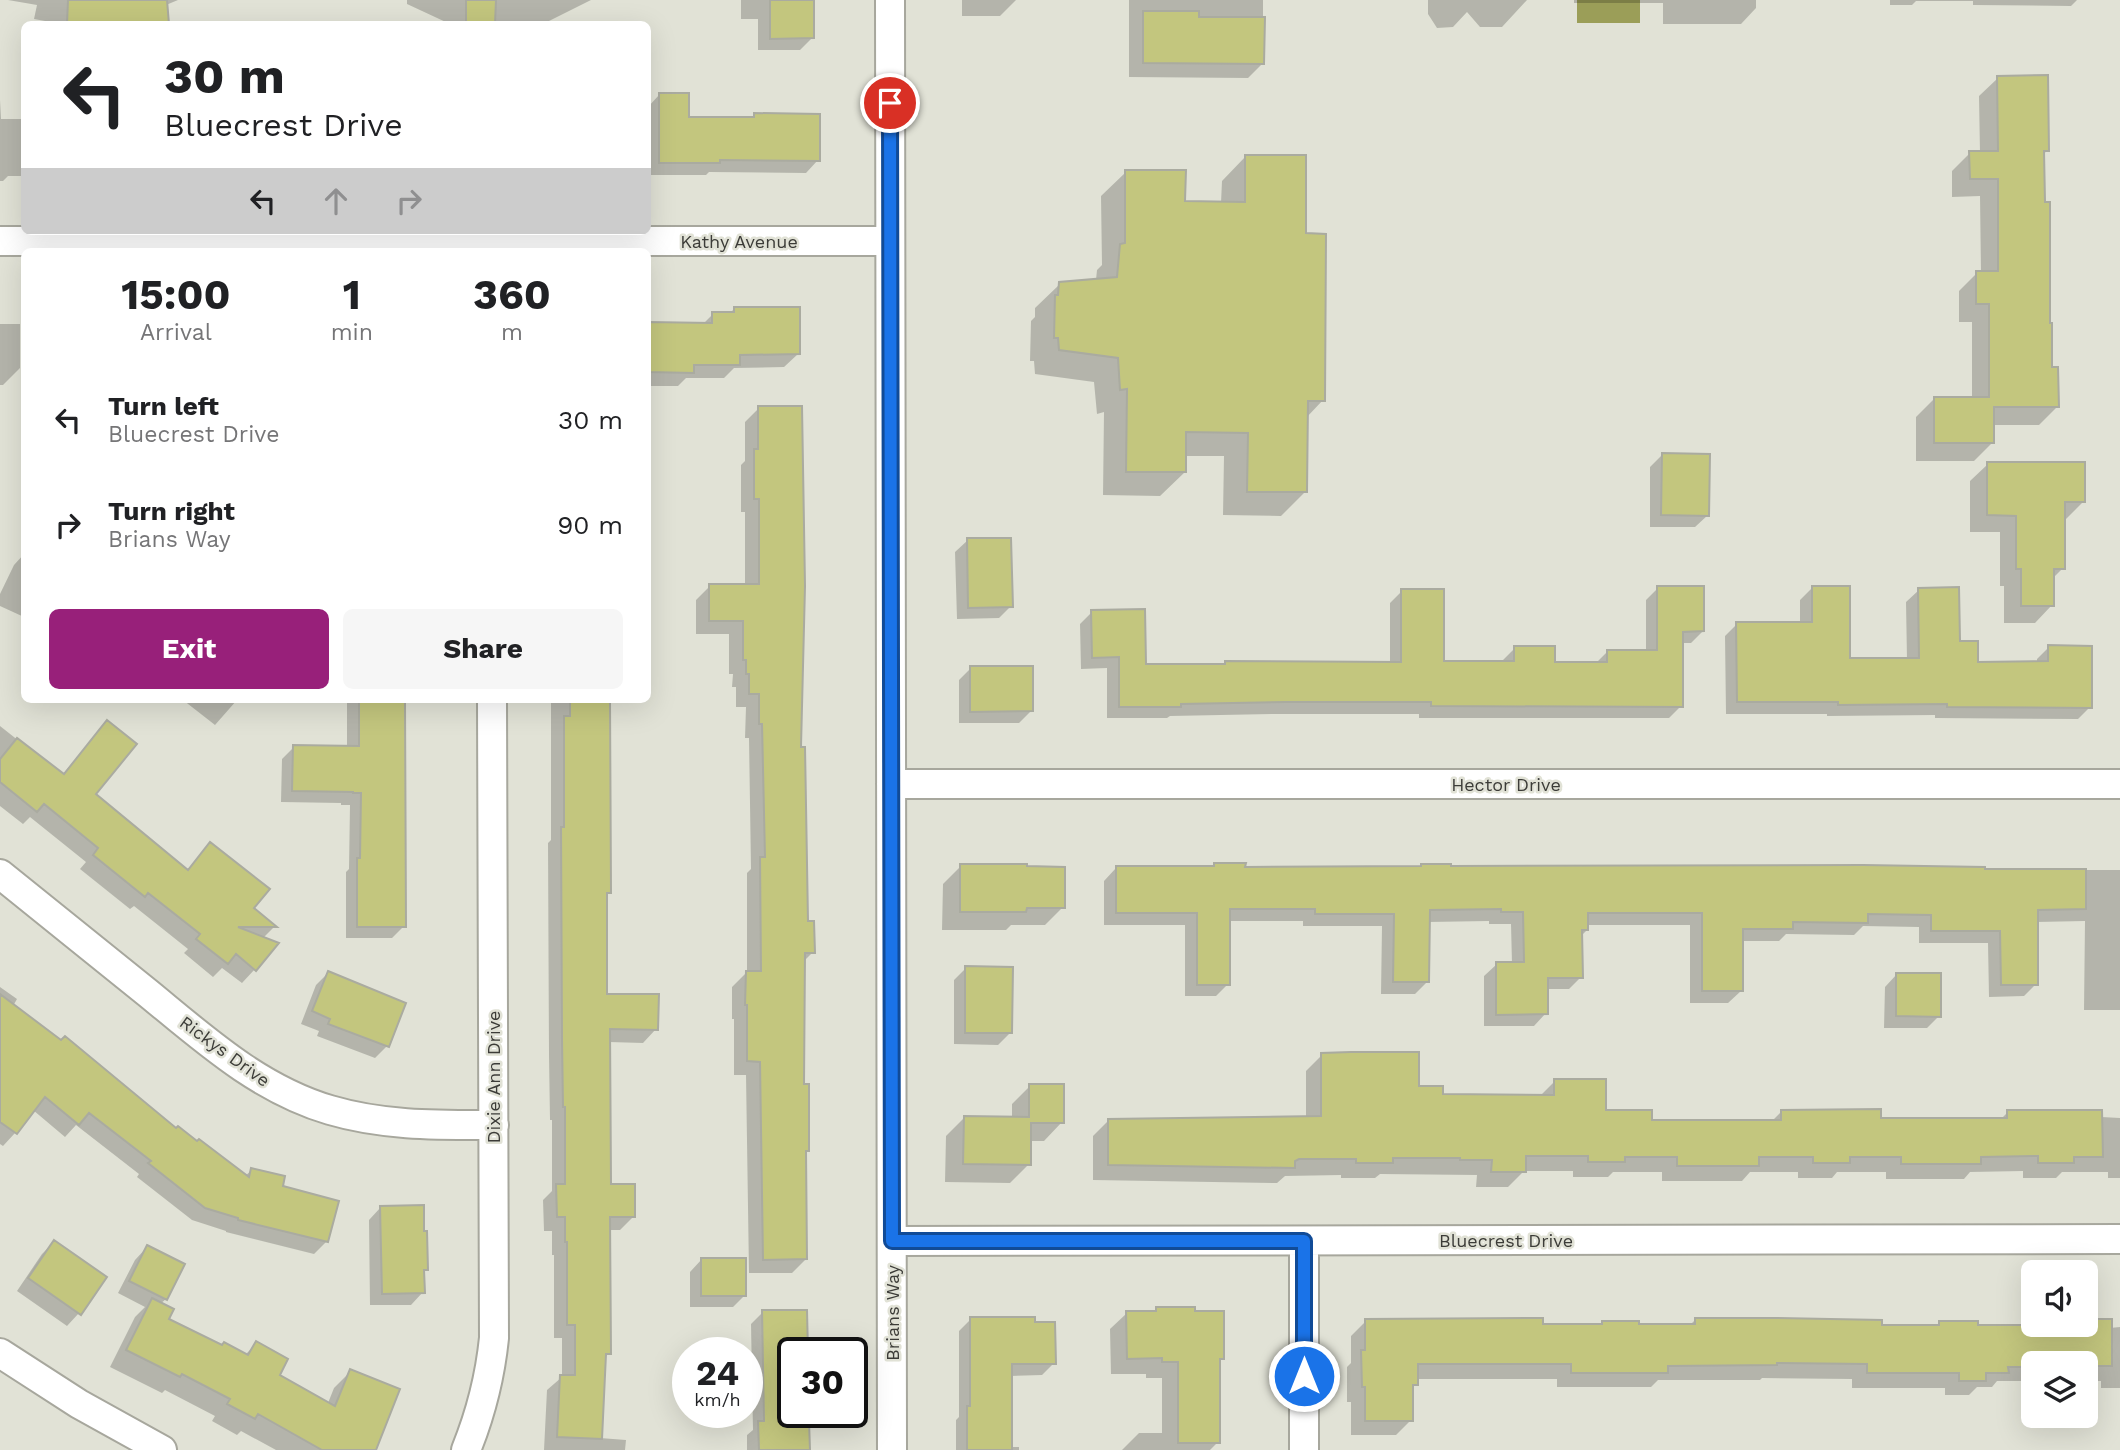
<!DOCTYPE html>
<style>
:root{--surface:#fff;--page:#f6f6f6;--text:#202124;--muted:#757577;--accent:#98207a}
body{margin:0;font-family:"Work Sans",sans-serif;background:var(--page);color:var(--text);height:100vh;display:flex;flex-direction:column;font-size:26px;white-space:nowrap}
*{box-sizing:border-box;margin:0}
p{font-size:23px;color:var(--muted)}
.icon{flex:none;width:38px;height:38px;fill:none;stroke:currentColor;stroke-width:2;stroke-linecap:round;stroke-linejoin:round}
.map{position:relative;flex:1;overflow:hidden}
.panel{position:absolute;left:21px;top:248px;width:630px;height:455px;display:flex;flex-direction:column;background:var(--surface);border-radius:10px;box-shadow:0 7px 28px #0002}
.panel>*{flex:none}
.banner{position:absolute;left:21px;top:21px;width:630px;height:214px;border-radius:10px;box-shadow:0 7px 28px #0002;background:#fff;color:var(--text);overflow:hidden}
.controls{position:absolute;left:2021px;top:1260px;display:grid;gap:14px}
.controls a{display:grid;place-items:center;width:77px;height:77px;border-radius:10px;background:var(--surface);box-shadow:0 7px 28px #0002;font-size:35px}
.speed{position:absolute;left:672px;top:1337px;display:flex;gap:14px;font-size:35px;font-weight:700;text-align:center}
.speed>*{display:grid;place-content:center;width:91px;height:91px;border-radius:50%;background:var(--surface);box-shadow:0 7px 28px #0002;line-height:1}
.speed small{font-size:18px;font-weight:400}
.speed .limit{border:4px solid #111;border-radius:10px;background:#fff;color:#111}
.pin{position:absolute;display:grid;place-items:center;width:60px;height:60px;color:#fff;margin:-30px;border:4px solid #fff;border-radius:50%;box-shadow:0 2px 7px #0007}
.me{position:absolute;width:77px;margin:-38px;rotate:0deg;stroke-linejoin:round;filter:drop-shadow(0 0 5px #0008)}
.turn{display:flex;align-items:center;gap:24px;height:147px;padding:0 28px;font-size:32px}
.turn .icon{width:91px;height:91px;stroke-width:2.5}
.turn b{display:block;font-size:49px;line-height:60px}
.lanes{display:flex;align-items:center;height:66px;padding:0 28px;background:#0003;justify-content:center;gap:35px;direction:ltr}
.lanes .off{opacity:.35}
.eta{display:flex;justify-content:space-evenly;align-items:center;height:119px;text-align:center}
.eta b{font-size:42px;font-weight:700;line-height:49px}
.button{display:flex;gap:14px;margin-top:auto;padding:14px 28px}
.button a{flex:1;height:80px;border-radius:10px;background:var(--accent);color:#fff;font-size:28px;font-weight:700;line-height:80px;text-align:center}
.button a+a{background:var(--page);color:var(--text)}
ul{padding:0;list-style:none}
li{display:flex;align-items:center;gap:21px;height:105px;padding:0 28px}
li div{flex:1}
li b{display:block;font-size:26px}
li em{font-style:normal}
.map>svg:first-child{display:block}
.water{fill:#9b9e58}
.shadow{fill:#0003}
.building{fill:#c3c67e;stroke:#aaaba0;stroke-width:2}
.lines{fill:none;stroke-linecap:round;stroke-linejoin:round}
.street-casing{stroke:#a7a79d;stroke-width:32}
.street{stroke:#fff;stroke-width:28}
.route-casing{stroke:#114b97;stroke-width:18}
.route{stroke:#1a73e8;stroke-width:12}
.labels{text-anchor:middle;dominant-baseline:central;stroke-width:5;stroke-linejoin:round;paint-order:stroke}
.street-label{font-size:18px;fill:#3c3c38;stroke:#e1e2d6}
</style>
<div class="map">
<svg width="2120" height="1450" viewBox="0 0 2120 1450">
<rect width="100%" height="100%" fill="#e1e2d6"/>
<path class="water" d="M1577 0H1640V23H1577Z"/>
<path class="shadow" d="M8 0H178L166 5 167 24H56V23L34 19 37 5Z
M407 0H591L543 24H450L407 4Z
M741 0H815V6L812 10 813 37 800 50H758V19H741Z
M962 0H1016L1000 16H962Z
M1129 0H1263V63L1248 78 1129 77Z
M1428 0H1527L1502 27H1480L1467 12 1453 27 1437 28 1428 14Z
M1574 0H1756V8L1741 24H1663V3H1574Z
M1890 0H2077L2071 6 1973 5V1H1916L1912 5H1890Z
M1998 78 2047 151 2042 155 2051 369 2057 407 2039 425H1992V443L1974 461H1916V417L1935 398H1972V322H1959V291L1977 273H1981L1980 196 1952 197V171L1970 153H1980L1979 96Z
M659 95 687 119H750L755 115 818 160 806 173 709 172 706 175H648V107Z
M0 100 1 119H24V176H8L3 181H0Z
M1246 156 1304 235 1323 400 1306 418 1305 492 1281 516 1223 515 1224 456H1185V472L1160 496 1103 495 1104 412 1097 414 1094 382 1035 374 1034 361H1030L1031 321 1035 317V308L1060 284 1096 280 1097 270 1102 265 1101 196 1126 172 1184 203H1221L1222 181Z
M735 308 798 354 784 367 734 368 724 378H686L678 386H648V324H703L713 314H729Z
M0 324H20V368L3 385H0Z
M759 408 799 749 806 922 813 952 803 962 802 1086 808 1150 804 1154 806 1259 792 1273H749L746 1075H734V1019H732V987L747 972V873L751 869 749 738H745L746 707H736V687H732L733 674H729V634H696V600L710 586H745V512H741V465L745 461V422Z
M1662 455 1708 515 1695 527H1650V467Z
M1988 464 2083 502 2066 519H2063V568L2052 579V605L2035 623H2004V586H2000V532H1970V481Z
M968 540 1011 606 999 618 957 619 955 552Z
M24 554V617L0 606V594L14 565Z
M1658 588 1703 631 1691 643H1681V706L1669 718H1419V714H1272L1170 716 1167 718H1107V668L1081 669 1080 624 1092 612 1144 666H1222L1225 663H1390V603L1402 591 1443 663H1503V660L1515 648 1554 664H1595L1608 651H1646V600Z
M1812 588 1849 660H1907L1906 602 1919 590 1976 664 2037 663V659L2049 647 2090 707 2078 719 1935 718V715L1827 716V714H1726L1725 636 1737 624H1800V600Z
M971 668 1031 711 1019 723H959V680Z
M183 700H237L215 725Z
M347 700H403L404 926 392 938H346V872L349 869 350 805H341V803L281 802 282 759 294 747 347 748Z
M551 700H609V892L605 896V996L656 1029 643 1043 609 1042V1185L634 1216 620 1230H609V1353L604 1358 600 1438 626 1440 625 1450H544L547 1390 562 1377V1338H554V1255H552V1231H544L543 1200 552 1191V1120H550L549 1055 548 843 551 840Z
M107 723 94 795 187 871 211 844 252 909 274 927 263 938 255 969 242 983 222 968 213 977 184 953 188 949 134 906 130 909 80 869 86 862 30 817 23 824 0 806V726L62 775Z
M1214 865 1243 869 2120 870V1010H2084L2085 921 2036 922V984L2024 996 1989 997 1988 943H1919V927L1863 926 1854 935 1786 934 1779 941H1741V991L1728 1003H1690V925H1587V930L1581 936V977L1569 989H1546V1013L1534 1026H1484V976L1497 964H1512L1511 924H1489V921L1428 922 1427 982 1415 994H1381L1382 926H1303V921H1228V984L1216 996H1185V925H1104V881L1116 868H1212Z
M961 866 1063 907 1045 925H1011L1006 930H942L943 884Z
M966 968 1010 1033 998 1045 954 1044V980Z
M328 973 387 1046 375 1058 317 1036 319 1031 301 1024 316 985Z
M1897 974 1939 1016 1927 1028H1884L1885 987Z
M0 987 17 999 13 1006 176 1130 245 1176 252 1170 281 1188 327 1241 314 1254 226 1232V1231L192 1220 137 1177 139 1174 76 1125 65 1137 33 1110 15 1133 3 1146 0 1144Z
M1322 1055 1441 1096H1540L1555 1081 1604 1111 1650 1122H1771L1782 1111 1879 1120H2000L2008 1112 2120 1118V1178H2108V1172H2062L2056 1178H2023V1171L1970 1172 1964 1179H1886V1172H1837L1832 1178H1798V1172H1750L1742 1181H1662V1172H1613L1608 1177H1573V1171H1524L1508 1187H1476L1477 1175 1380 1174 1375 1178H1341V1175L1285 1176 1277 1183 1093 1180V1136L1109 1120 1306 1118V1071Z
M1030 1086 1062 1122 1044 1141H1029V1164L1010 1183 945 1182 946 1136 964 1118H1012V1104Z
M381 1207 426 1269 423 1272V1292L411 1305H370L369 1220Z
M54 1242 79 1313 67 1326 17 1291 42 1254Z
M147 1247 166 1299 160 1304 167 1320 221 1347 245 1355 256 1344 277 1376 328 1403 334 1388 351 1371 373 1450H276L241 1431 237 1435 212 1421 215 1416 165 1390 162 1393 110 1367 135 1317 145 1307 118 1293 135 1260Z
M702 1259 745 1295 733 1307H690V1272Z
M1157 1309 1223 1358 1218 1362V1442L1210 1450H1122L1139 1433H1162V1378H1146V1374H1111L1110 1329 1127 1313H1153Z
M763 1312 793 1353V1412H806L807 1450H747V1435L753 1430 751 1324Z
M971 1319 1034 1324 1054 1363 1042 1375 1010 1376V1447H1019V1450H956V1420L959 1417V1331Z
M1695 1320 1880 1327H1936L1940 1323 1977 1327H2024L2030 1321H2034V1325H2086V1321L2110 1328 2120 1327V1388H2101V1381H2086V1363H2034V1381H1997L1992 1387H1977L1969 1395H1945V1388H1852V1379L1762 1378 1760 1380H1658L1651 1387H1557V1379H1416V1384L1411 1389V1420L1396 1435H1351V1402H1347V1367L1351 1363V1336L1366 1321 1541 1325H1599L1603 1322 1637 1325H1690Z"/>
<path class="building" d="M68 0H167L169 24H67Z
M466 0H496L495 24H466Z
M770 0H814V38L770 39Z
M1143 11H1199V17H1265L1264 64 1143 63Z
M2048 75 2049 151H2044L2045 202H2050V323H2052V367H2058L2059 407H1994V443H1934V397H1989V304H1976V271H1998V179H1970L1969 151H1998L1997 76Z
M659 93H689V117H754V113L820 114V161L720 160V163H659Z
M1245 155H1306V233L1326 234 1325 401H1308L1307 492H1247L1248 433 1186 432V472H1126L1127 389 1120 390 1118 358 1059 350 1058 338H1054L1055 295H1058L1059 282 1117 277 1120 244 1125 243V170H1186L1185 201 1245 202Z
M734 307H800V354L740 355V365H694V373L648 372V322L712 323V312H734Z
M758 406H802L805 586 801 747H805L808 921H814L815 953H805L804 1084H809V1151H806L807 1259 763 1260 760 1062 747 1061V1005H745L746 971H761L760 857H765L762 724H759V694H749V674H746V660H743V621H709V584H759V499H754V449H758Z
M1662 453 1710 454 1709 516 1661 515Z
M1987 462H2085V502H2065V569H2054V606H2021V569H2016V516L1987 515Z
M967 538H1011L1013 607 968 608Z
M1657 586H1704V631L1683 632V707L1431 706V702H1286L1181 704V707H1119V657L1092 658 1091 610 1145 609 1146 664H1225V661L1401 662V589H1444V661H1514V646H1555V662H1607V650H1657Z
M1812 586H1850V658H1919L1918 588 1959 587 1960 641H1978V662L2048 661V645L2092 646V708L1947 707V704L1838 705V702H1737L1736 622H1812Z
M970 666H1033V711L970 712Z
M359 700H405L406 927H357V858H360L361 793H353V792L292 791 293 745 359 746Z
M570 700H610L611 893H607V994H659L658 1030 610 1029 611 1184H635V1217H610L611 1354H606L602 1439 557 1437 560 1375H575V1325H567V1242H565V1217H557L556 1184H565V1107H563L562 1040 561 827H564V716H570Z
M107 720 137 744 96 794 188 870 210 842 270 889 254 908 277 927H238L279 943 256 971 236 954 228 964 196 939 200 934 148 893 145 897 93 855 98 848 44 804 37 812 0 782V759L17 738 64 774Z
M1214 863H1246L1245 867 1421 866V864H1451V866L1863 865 1985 867V869H2086V909L2038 910V985H2001L2000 931H1931V915L1868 914V923L1793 922V929H1743V991H1702V913H1588V930H1582L1583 978H1548V1014L1496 1015V962H1524L1523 912H1501V909L1430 910 1429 982H1393L1394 914H1315V909H1230V985H1197V913H1116V866H1214Z
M960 864H1027V866L1065 867V908H1027L1026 912H960Z
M965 966 1013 967 1012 1033H965Z
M328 971 406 1003 389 1047 328 1024 330 1019 312 1011Z
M1896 973H1941V1017L1896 1016Z
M0 994 61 1040 65 1036 176 1128 178 1126 197 1141 199 1139 249 1177 251 1168 285 1176 283 1186 339 1201 328 1242 238 1220V1218L205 1208 148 1163 151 1161 89 1113 79 1125 45 1097 17 1134 0 1122Z
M1351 1052H1419V1086H1443V1094L1554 1095V1079H1606V1110H1652V1120H1781V1110L1881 1109V1118H2007V1110H2102L2103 1157H2074V1163H2038V1156L1981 1157V1164H1901V1157H1850V1163H1813V1157H1759V1166H1677V1157H1625V1162H1588V1156H1526V1172H1491L1492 1160H1460V1158H1393V1163H1356V1159H1299L1295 1161V1168L1108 1165V1119L1321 1116V1053Z
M1029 1084H1064V1123H1031V1165L963 1164 964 1116 1029 1117Z
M424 1205V1231H427L428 1270H424L425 1293 382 1294 380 1206Z
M54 1240 107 1277 81 1315 28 1278Z
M147 1245 185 1264 167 1300 129 1281Z
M701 1258H746V1296H701Z
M152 1298 174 1309 169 1319 222 1345 224 1342 248 1355 256 1341 288 1359 280 1375 335 1406 350 1369 400 1389 376 1450H322L258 1414 255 1419 227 1404 230 1399 182 1374 180 1377 126 1350Z
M1156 1307H1195V1311H1224V1359H1220V1443H1178V1362H1162V1358L1127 1359 1126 1311H1156Z
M762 1310H807L808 1353H793V1421H809L810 1450H759L758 1421H764Z
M970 1317H1035V1322H1055L1056 1364H1012V1450H967V1406H970Z
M1543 1318V1324H1602V1321H1639V1324H1695V1318H1777L1882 1320V1325H1939V1321H1978V1325H2086V1319H2112V1366H2086V1363H2034V1367H2008L2009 1373H1986V1381H1959V1373H1867V1364L1777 1363V1365L1668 1366V1373H1571V1364H1418V1385H1413V1421H1365V1387H1362L1361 1350H1365V1319Z"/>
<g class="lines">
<g class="street-casing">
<path id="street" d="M890 0 892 1450
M0 241H890
M891 784H2120
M0 874C50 914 99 954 149 994 205 1040 259 1089 330 1110 384 1126 438 1125 494 1125
M892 1241 2120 1239
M1304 1241V1450
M0 1353 79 1404 162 1450
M466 1450C481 1413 490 1377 494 1338L492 700"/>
</g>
<use href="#street" class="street"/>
</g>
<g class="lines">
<g class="route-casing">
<path id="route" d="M890 103 892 1241H1304V1376"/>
</g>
<use href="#route" class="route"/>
</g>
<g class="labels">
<g class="street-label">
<text x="739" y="241">Kathy Avenue</text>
<text x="1506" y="784">Hector Drive</text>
<text transform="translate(225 1051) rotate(36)">Rickys Drive</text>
<text transform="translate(493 1077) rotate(-90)">Dixie Ann Drive</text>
<text x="1506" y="1240">Bluecrest Drive</text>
<text transform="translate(892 1313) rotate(-90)">Brians Way</text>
</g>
</g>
</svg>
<div class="controls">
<a><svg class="icon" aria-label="sound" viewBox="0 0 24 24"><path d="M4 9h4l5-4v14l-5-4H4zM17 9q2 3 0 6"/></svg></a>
<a><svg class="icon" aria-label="layers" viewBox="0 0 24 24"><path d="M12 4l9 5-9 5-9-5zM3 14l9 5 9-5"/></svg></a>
</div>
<div class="speed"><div>24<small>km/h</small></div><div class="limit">30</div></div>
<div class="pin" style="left:890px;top:103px;background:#d93025"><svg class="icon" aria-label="arrive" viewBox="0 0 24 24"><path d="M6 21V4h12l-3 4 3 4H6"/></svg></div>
<svg class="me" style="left:1304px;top:1376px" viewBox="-20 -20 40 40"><circle r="17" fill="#1a73e8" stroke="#fff" stroke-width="3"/><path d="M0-11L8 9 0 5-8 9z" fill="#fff"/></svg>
<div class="banner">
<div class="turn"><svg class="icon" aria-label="left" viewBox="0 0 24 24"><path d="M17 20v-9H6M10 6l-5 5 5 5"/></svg><div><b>30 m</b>Bluecrest Drive</div></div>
<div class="lanes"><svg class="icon" aria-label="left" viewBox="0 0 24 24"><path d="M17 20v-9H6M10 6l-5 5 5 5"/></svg><svg class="icon off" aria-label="ahead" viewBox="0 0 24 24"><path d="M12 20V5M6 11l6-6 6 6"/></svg><svg class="icon off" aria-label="right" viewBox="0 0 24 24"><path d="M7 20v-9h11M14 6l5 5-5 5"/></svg></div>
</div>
<section class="panel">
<div class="eta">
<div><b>15:00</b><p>Arrival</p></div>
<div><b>1</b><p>min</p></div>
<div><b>360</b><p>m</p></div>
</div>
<ul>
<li><svg class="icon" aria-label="left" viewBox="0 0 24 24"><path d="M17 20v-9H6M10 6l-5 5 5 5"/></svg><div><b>Turn left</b><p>Bluecrest Drive</p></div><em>30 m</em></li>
<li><svg class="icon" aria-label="right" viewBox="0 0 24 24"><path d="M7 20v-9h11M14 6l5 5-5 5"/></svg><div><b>Turn right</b><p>Brians Way</p></div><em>90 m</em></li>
</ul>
<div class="button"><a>Exit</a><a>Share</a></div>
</section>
</div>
